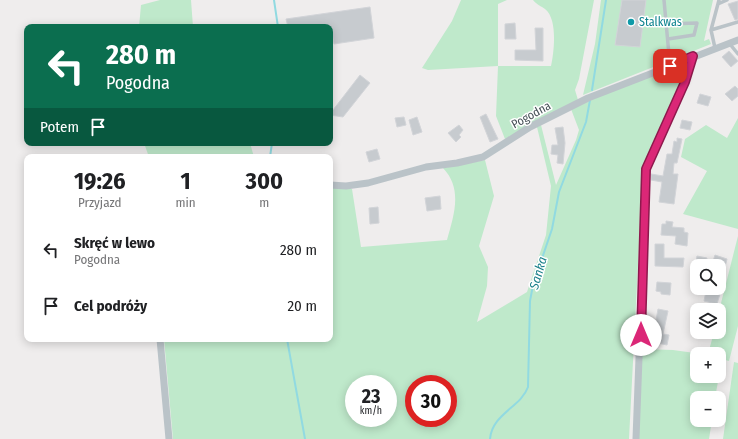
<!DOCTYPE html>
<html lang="pl">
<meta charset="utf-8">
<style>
:root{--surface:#fff;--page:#f2f2f2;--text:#202124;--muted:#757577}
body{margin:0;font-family:"Fira Sans Condensed",sans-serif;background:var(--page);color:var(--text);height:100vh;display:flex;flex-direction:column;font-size:15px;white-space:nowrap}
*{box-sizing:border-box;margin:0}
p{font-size:13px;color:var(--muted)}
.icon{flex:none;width:22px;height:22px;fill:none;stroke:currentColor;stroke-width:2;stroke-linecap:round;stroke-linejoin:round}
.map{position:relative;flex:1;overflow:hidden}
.details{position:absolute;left:24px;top:154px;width:309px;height:188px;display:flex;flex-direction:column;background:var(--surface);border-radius:8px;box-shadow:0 2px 10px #0003}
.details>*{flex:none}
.guide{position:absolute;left:24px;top:24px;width:309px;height:122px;border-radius:8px;box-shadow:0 2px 10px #0003;background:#0b6e4f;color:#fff;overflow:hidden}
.fabs{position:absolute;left:690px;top:259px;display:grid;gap:8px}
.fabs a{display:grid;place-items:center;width:36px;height:36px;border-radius:8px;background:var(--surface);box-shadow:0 2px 10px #0003;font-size:20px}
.speed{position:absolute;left:345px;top:375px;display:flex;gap:8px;font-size:20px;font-weight:700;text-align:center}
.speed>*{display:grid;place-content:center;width:52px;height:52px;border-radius:50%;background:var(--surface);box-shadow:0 2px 10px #0003;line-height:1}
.speed small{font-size:10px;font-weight:400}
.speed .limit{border:6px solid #d22;background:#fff;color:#111}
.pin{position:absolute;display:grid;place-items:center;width:34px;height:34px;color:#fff;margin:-17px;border-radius:8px;box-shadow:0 2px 6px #0006}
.me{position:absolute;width:44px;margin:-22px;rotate:0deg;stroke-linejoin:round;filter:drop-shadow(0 0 3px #0008)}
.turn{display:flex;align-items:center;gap:14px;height:84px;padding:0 16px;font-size:18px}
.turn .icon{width:52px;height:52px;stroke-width:2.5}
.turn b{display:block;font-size:28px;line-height:34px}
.then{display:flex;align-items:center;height:38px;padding:0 16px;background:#0003;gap:8px;font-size:15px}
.eta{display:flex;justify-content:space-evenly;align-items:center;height:68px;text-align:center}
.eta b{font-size:24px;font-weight:700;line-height:28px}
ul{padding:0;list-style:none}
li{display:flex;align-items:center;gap:12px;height:56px;padding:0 16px}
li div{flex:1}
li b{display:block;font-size:15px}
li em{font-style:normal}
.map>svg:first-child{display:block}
.green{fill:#bfe9cb;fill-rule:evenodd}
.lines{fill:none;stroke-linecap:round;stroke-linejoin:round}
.stream{stroke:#91dae1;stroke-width:2}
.building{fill:#c7cbcf;stroke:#d2d4d8}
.lane{stroke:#bac3c8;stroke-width:3.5}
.street{stroke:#bac3c8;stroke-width:7}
.route-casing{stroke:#8e194d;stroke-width:10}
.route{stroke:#db2777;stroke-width:7}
.culture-dot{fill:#0f9aa8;stroke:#fff;stroke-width:1.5}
.labels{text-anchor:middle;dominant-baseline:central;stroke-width:3;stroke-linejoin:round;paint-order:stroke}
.culture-label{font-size:12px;fill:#0d838f;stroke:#fff;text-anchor:start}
.street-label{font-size:12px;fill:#475258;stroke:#fff}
.water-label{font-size:13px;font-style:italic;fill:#1a808a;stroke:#fff}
</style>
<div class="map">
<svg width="738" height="439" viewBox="0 0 738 439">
<rect width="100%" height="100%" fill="#efeded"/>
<path class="green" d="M160 0H191L193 27H139L141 5Z
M461 0H507L498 4V66H551C554 52 558 19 545 9 541 6 537 5 533 0H594L579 79 575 90 578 100 505 139 496 116 498 66 428 70 422 68 452 21Z
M601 0H713L704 41 709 39 711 44 583 95 595 44Z
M671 68 684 79 643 168 629 439H173L164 339H330V187L352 189 361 247 447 240C454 215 463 189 443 168L485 160 494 196 479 246 488 267 487 286 477 322 527 292 546 235 551 186 537 127 541 125 556 185 576 140 579 130 571 109 587 100ZM354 384H388V418H354ZM414 384H448V418H414Z
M738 118V229L683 214 707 171 681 157 685 139 706 125 727 138Z
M144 143H250L254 157H149Z
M738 236V326L729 361 721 359 719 374V354H708L714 332H719V311Z
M642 349 673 350 702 354H697V376H719L715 398H697V420H712L709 439H638Z
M734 362 738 363V439H723Z"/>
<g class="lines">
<path class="stream" d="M274 0 278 27
M592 90 606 0
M270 157 272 143
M287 339 305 439
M490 439C492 414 521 407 528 387L530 301 533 285 552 229 559 192 586 122 590 100"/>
</g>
<path class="building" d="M622 0H646L640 47 615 45Z
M738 1V19L735 20 728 4Z
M370 7 374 38 334 44 331 27H288L286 19Z
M515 23 516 39H505V24Z
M535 28H543V61L515 60V50H536Z
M729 51 738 61 731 67 722 57Z
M360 75 370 83 343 117 330 115V110H333Z
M735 86 738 89V96L732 101 725 94Z
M700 94 711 97 708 106 697 103Z
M486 114 498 139 490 142 480 117Z
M404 117 406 125 397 127 395 118Z
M417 117 422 132 413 135 409 120Z
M682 120 692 122 690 130 680 128Z
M459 125 463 130 459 135 461 137 456 142 448 133Z
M563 127 565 143 563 164 557 163 558 155 551 154 552 145H558L555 128Z
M677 138 682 139 677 163H674L673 174H678L674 204 659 202 662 182 651 180V174L663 176 667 154H672L674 141 677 142Z
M377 149 380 159 369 162 366 152Z
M440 196 441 209 427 211 425 198Z
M378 207 379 223 370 224 369 208Z
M666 221 673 222 672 227 684 228V232L688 233 687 246 675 244 676 236 661 235 662 224H666Z
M655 244H664V258H684L683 267 655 266Z
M715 255 727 259 725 267 712 264Z
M697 256 707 258 705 266H695Z
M657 282 671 283 670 295 661 294V292L656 291Z
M706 291 720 294 717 304 704 301Z
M658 309 668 311 663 334 669 335 667 345 652 342Z"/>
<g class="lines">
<path class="lane" d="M664 0 670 66
M718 4 727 0
M666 24 697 23 694 35 668 39
M711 30 719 0
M729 43 738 54
M715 48 711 30 738 22"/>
<path class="street" d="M330 185 346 186 368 183 426 167 457 163 483 157 530 127 588 98 738 40
M160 339 169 439
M636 439 646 169 685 82 693 56"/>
</g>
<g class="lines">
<g class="route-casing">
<path id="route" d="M641 335 646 169 685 82 693 56 670 66"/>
</g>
<use href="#route" class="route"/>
</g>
<circle class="culture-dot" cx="631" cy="22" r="4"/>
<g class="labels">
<g class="culture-label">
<text x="639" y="22">Stalkwas</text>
</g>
<g class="street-label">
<text transform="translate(531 115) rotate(-29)">Pogodna</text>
</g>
<g class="water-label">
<text transform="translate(538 273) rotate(-74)">Sanka</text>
</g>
</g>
</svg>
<div class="fabs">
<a><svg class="icon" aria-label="search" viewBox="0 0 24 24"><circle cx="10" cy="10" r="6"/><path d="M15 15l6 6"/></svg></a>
<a><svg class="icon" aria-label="layers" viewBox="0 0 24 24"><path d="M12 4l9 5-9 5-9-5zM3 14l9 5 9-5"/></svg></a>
<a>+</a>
<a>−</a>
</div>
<div class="speed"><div>23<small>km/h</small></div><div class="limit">30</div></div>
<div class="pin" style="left:670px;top:66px;background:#d93025"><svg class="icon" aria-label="arrive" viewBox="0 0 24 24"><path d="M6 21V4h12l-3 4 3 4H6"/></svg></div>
<svg class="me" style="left:641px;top:335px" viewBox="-20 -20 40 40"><circle r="19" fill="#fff"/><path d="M0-13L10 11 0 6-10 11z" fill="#db2777"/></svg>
<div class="guide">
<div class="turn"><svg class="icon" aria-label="left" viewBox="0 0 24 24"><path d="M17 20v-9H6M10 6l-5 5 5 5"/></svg><div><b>280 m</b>Pogodna</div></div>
<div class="then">Potem<svg class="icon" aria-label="arrive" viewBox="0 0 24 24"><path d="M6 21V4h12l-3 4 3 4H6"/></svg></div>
</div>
<section class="details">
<div class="eta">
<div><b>19:26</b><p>Przyjazd</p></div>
<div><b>1</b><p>min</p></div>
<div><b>300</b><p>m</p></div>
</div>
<ul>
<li><svg class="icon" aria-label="left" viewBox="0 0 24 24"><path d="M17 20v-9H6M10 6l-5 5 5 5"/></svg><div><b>Skręć w lewo</b><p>Pogodna</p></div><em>280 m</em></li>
<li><svg class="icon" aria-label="arrive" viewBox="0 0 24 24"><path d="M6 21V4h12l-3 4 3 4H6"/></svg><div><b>Cel podróży</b></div><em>20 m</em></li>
</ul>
</section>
</div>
